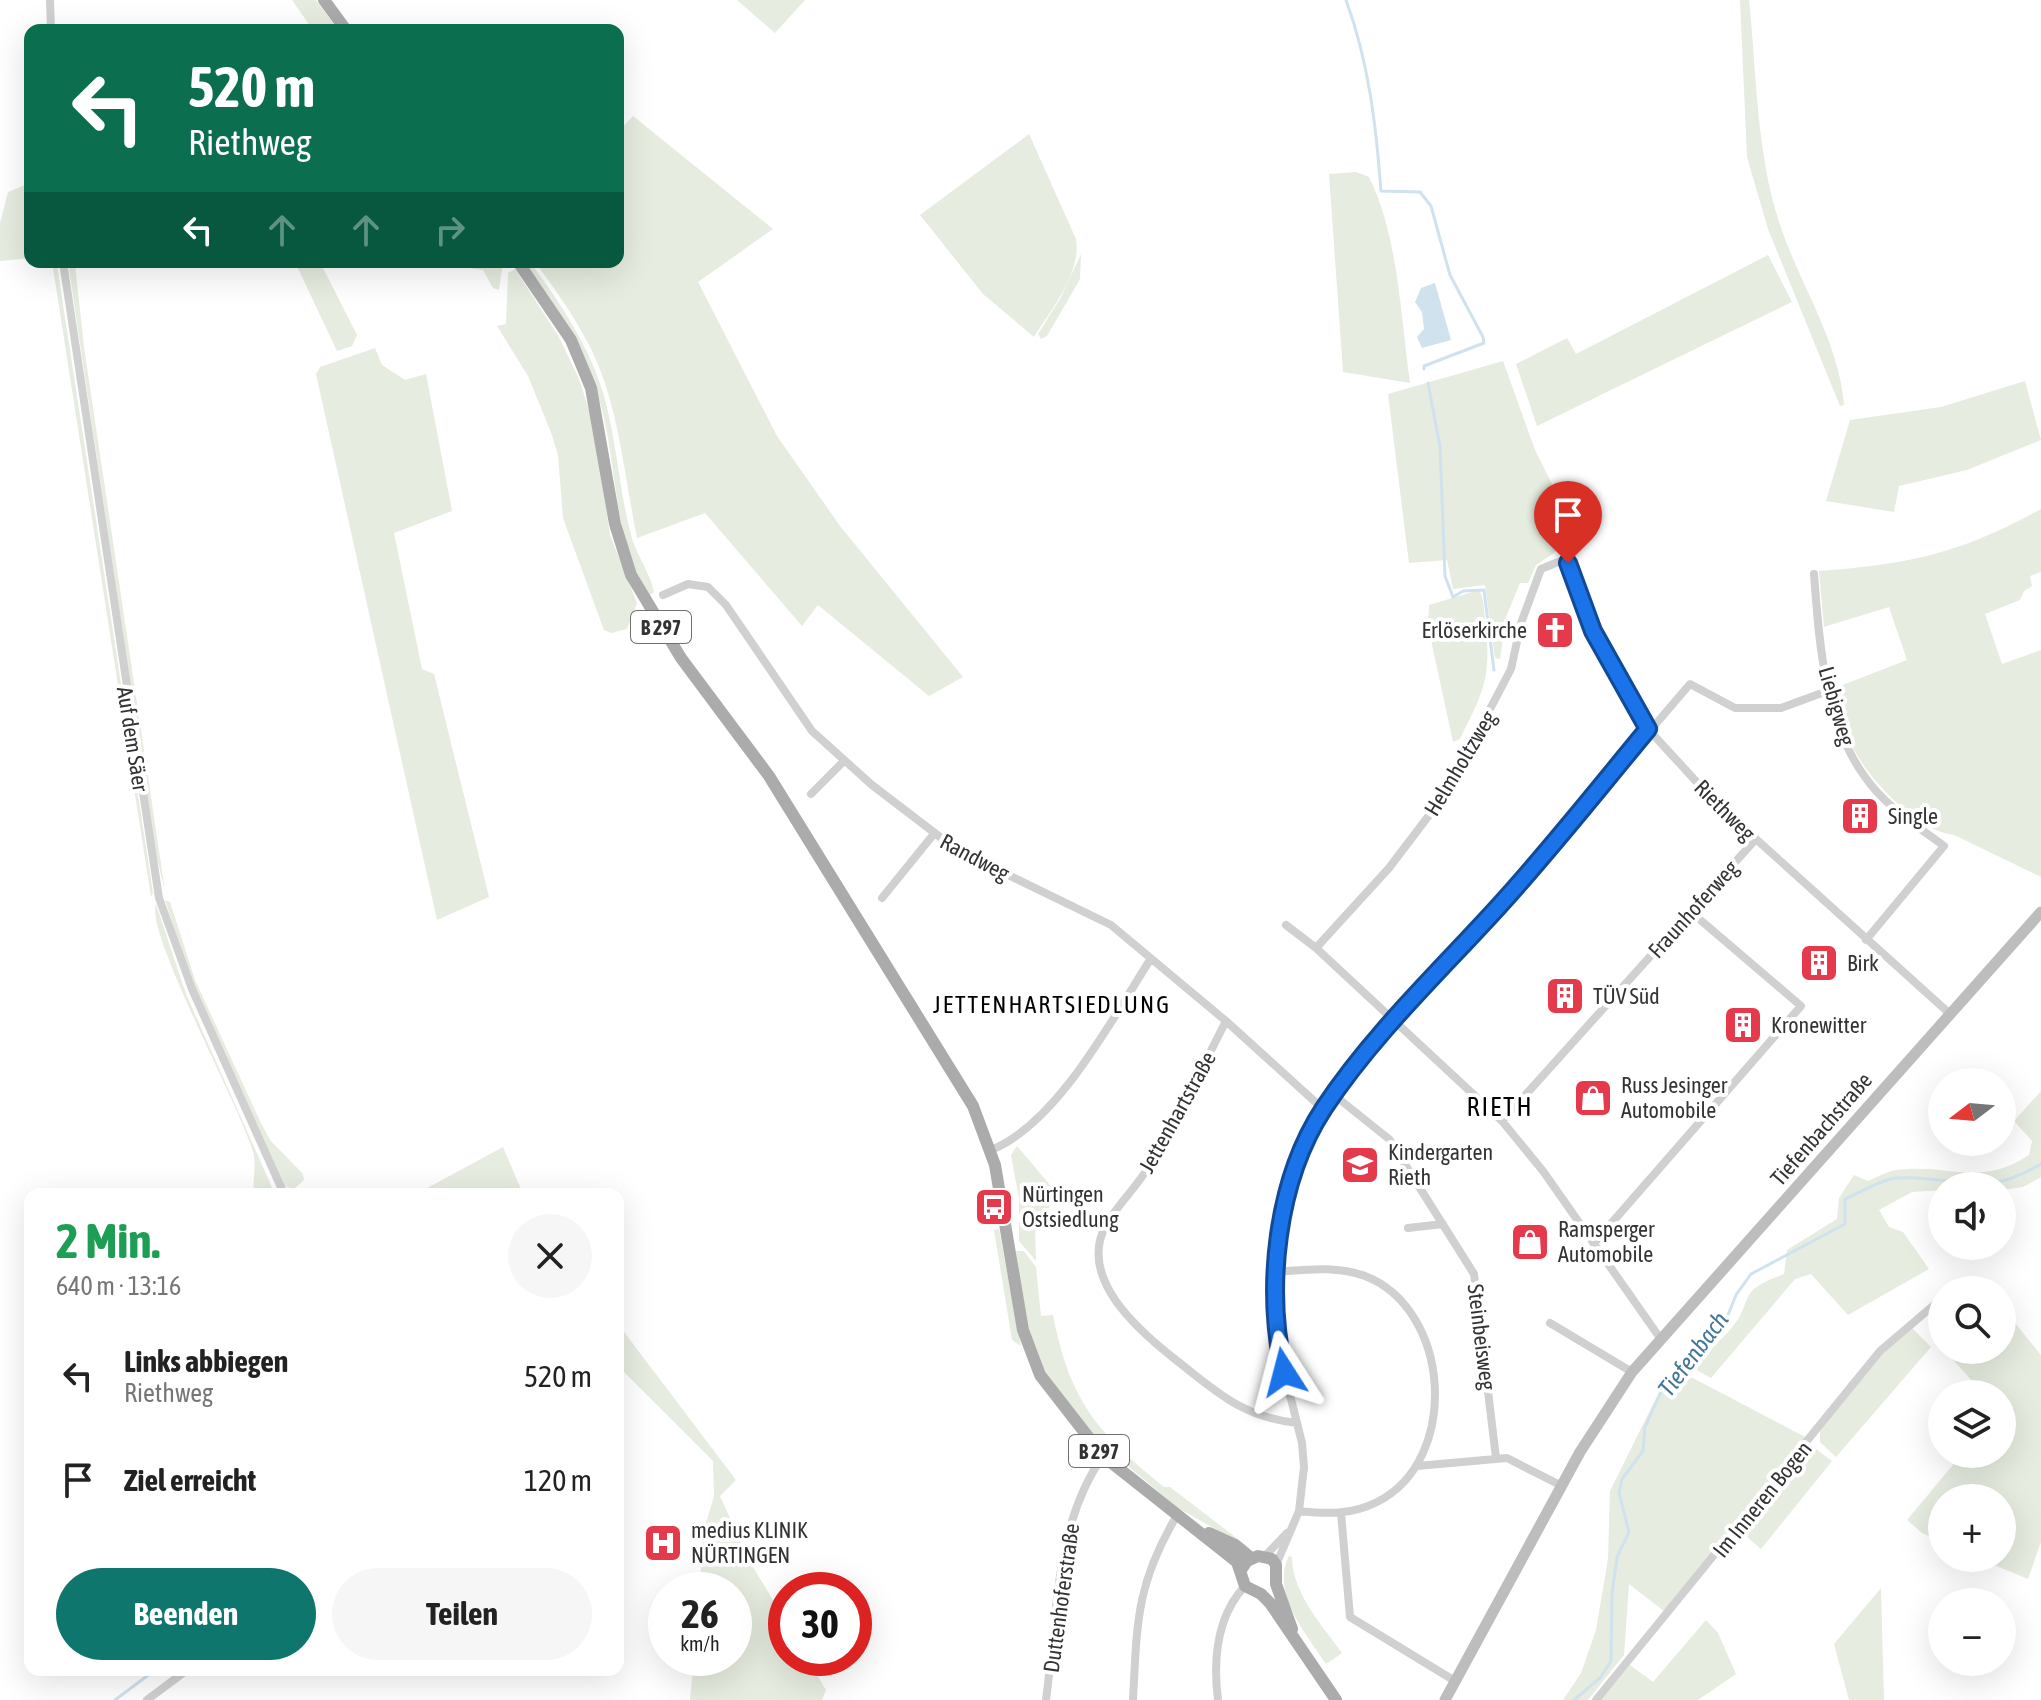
<!DOCTYPE html>
<html lang="de">
<meta charset="utf-8">
<style>
:root{--surface:#fff;--page:#f6f6f6;--text:#222;--muted:#767676;--accent:#0f766e}
body{margin:0;font-family:"Asap Condensed",sans-serif;background:var(--page);color:var(--text);height:100vh;display:flex;flex-direction:column;font-size:30px;white-space:nowrap}
*{box-sizing:border-box;margin:0}
p{font-size:26px;color:var(--muted)}
.icon{flex:none;width:44px;height:44px;fill:none;stroke:currentColor;stroke-width:2;stroke-linecap:round;stroke-linejoin:round}
.map{position:relative;flex:1;overflow:hidden}
.side{position:absolute;left:24px;top:1188px;width:600px;height:488px;display:flex;flex-direction:column;background:var(--surface);border-radius:16px;box-shadow:0 8px 32px #0002}
.side>*{flex:none}
.guide{position:absolute;left:24px;top:24px;width:600px;height:244px;border-radius:16px;box-shadow:0 8px 32px #0002;background:#0b6e4f;color:#fff;overflow:hidden}
.needle{width:52px;rotate:254deg}
.tools{position:absolute;left:1928px;top:1068px;display:grid;gap:16px}
.tools a{display:grid;place-items:center;width:88px;height:88px;border-radius:50%;background:var(--surface);box-shadow:0 8px 32px #0002;font-size:40px}
.speed{position:absolute;left:648px;top:1572px;display:flex;gap:16px;font-size:40px;font-weight:700;text-align:center}
.speed>*{display:grid;place-content:center;width:104px;height:104px;border-radius:50%;background:var(--surface);box-shadow:0 8px 32px #0002;line-height:1}
.speed small{font-size:20px;font-weight:400}
.speed .limit{border:12px solid #d22;background:#fff;color:#111}
.pin{position:absolute;display:grid;place-items:center;width:68px;height:68px;color:#fff;margin:-82px -34px;border-radius:50% 50% 50% 0;rotate:-45deg;box-shadow:0 0 8px #0007}
.pin .icon{rotate:45deg}
.me{position:absolute;width:88px;margin:-44px;rotate:351deg;stroke-linejoin:round;filter:drop-shadow(0 0 6px #0008)}
.turn{display:flex;align-items:center;gap:28px;height:168px;padding:0 32px;font-size:36px}
.turn .icon{width:104px;height:104px;stroke-width:2.5}
.turn b{display:block;font-size:56px;line-height:68px}
.lanes{display:flex;align-items:center;height:76px;padding:0 32px;background:#0003;justify-content:center;gap:40px;direction:ltr}
.lanes .off{opacity:.35}
.round{display:grid;place-items:center;flex:none;width:84px;height:84px;border-radius:42px;background:var(--page)}
.headline{display:flex;align-items:center;justify-content:space-between;height:136px;padding:0 32px}
h1{font-size:48px;font-weight:700;line-height:60px;color:#1e9e55}
.action{display:flex;gap:16px;margin-top:auto;padding:16px 32px}
.action a{flex:1;height:92px;border-radius:48px;background:var(--accent);color:#fff;font-size:32px;font-weight:700;line-height:92px;text-align:center}
.action a+a{background:var(--page);color:var(--text)}
ul{padding:0;list-style:none}
li{display:flex;align-items:center;gap:24px;height:104px;padding:0 32px}
li div{flex:1}
li b{display:block;font-size:30px}
li em{font-style:normal}
.map>svg:first-child{display:block}
.green{fill:#e6ecdf}
.water{fill:#cfe2ee}
.lines{fill:none;stroke-linecap:round;stroke-linejoin:round}
.stream{stroke:#cfe2ee;stroke-width:3}
.street{stroke:#d0d0d0;stroke-width:8}
.secondary{stroke:#bdbdbd;stroke-width:11}
.primary{stroke:#ababab;stroke-width:12}
.route-casing{stroke:#114b97;stroke-width:20}
.route{stroke:#1a73e8;stroke-width:14}
.labels{text-anchor:middle;dominant-baseline:central;stroke-width:8;stroke-linejoin:round;paint-order:stroke}
.shield{fill:#fff;stroke:#707070;stroke-width:2}
.shield-label{font-size:20px;font-weight:bold;fill:#333}
.poi-label{font-size:22px;fill:#333;stroke:#fff;text-anchor:start}
.street-label{font-size:22px;fill:#333;stroke:#fff}
.neighbourhood-label{font-size:24px;letter-spacing:2px;fill:#000;stroke:#fff}
.water-label{font-size:24px;font-style:italic;fill:#407796;stroke:#fff}
.quarter-label{font-size:26px;letter-spacing:2px;fill:#000;stroke:#fff}
</style>
<div class="map">
<svg width="2041" height="1700" viewBox="0 0 2041 1700">
<rect width="100%" height="100%" fill="#fff"/>
<path class="green" d="M292 0H316L338 30H313Z
M737 0H805L775 33Z
M1740 0H1749C1757 76 1756 152 1780 225 1800 285 1839 341 1844 405L1840 406 1768 229 1747 157Z
M633 116 773 229 698 282 777 436 840 526 963 677 929 696 818 605 802 626 705 513 637 538C624 475 619 403 589 345 574 316 555 289 535 262H618V132Z
M1029 134 1076 239C1082 272 1051 310 1034 337L983 294 920 215Z
M1356 172 1369 177C1398 234 1401 319 1410 383L1343 372 1329 174Z
M30 183V258L0 261V223L8 192Z
M1081 254 1080 279 1047 336 1041 339 1038 334 1061 297Z
M1768 255 1792 302 1537 426 1516 364 1567 338 1576 354Z
M68 262 75 264 84 347 165 891 154 846Z
M295 262H320L357 335 352 346 337 351Z
M432 262H508L502 269 499 290 493 288 483 270Z
M523 262H530C561 304 589 345 604 396 617 442 619 490 631 535 636 555 650 572 654 592L650 595 655 604C612 547 619 472 601 406 586 351 557 308 523 262Z
M57 265 153 893 151 897 53 268Z
M515 269 559 337 579 379 593 422 610 535 637 603 627 629 611 633 604 630 563 518 558 455 552 435 528 376 497 326 506 324 508 273Z
M375 348 382 365 405 380 426 374 452 511 394 533 422 669 434 674 489 897 437 920 316 374 320 367Z
M1503 361 1535 450 1567 514 1564 531 1554 536 1557 551 1536 565 1528 583H1520L1506 617 1500 659 1495 658 1485 585 1453 589 1447 560 1409 563 1388 394Z
M2025 381 2041 440 1967 470 1899 486 1894 512 1826 501 1850 420 1941 407Z
M2041 509V572L2030 576 2032 586 2024 591 2020 600 1985 614 2002 664 2041 650V877L1954 835C1915 831 1861 772 1848 737 1842 721 1839 704 1835 688L1907 660 1889 607 1824 627 1819 571C1908 565 1962 553 2041 509Z
M1479 590C1484 598 1484 610 1485 620 1492 677 1484 690 1460 739L1453 742 1428 626 1429 605Z
M165 900 170 902 195 980 260 1121 270 1140 303 1174 304 1180 294 1189 284 1186 191 980Z
M156 904 186 994 275 1194H254C252 1180 257 1166 253 1152 241 1108 145 933 156 904Z
M2041 1091V1177L2023 1187 2002 1190V1186H1942V1190L1912 1192 1879 1210 1889 1227 1903 1232 1929 1269 1848 1315 1811 1274 1795 1279 1711 1378 1695 1369C1705 1354 1717 1344 1729 1331 1757 1300 1732 1293 1784 1274L1787 1250 1837 1219 1839 1198 1854 1175 1868 1181C1877 1177 1888 1171 1897 1170 1949 1163 1979 1188 2029 1155L2032 1141 2014 1121Z
M1017 1146 1055 1191 1052 1204 1035 1223 1036 1261 1019 1241V1199L1011 1155Z
M503 1147 523 1194H416Z
M999 1229 1021 1346 1012 1340 994 1230Z
M1016 1251H1024L1036 1267 1041 1316 1053 1315C1070 1402 1097 1432 1164 1487H1170L1251 1549 1178 1508 1098 1441 1043 1370 1023 1314Z
M2002 1307 2041 1355V1542L2028 1579 1977 1558H2002V1498H1942V1542L1922 1533 1907 1520 1962 1454H2002V1394H1984L1944 1350H2002Z
M618 1324 736 1480 720 1496 750 1562 786 1622V1658H807L826 1690 822 1700H690L694 1658H734V1590H699L704 1530 714 1496 713 1461 618 1366Z
M1911 1327 1931 1347 1836 1457 1820 1442V1430L1890 1344Z
M1668 1374 1689 1376 1807 1438 1664 1611 1629 1584 1624 1655 1588 1700H1563L1581 1673 1596 1630 1608 1559 1610 1491Z
M1811 1445 1832 1461 1761 1549 1739 1530Z
M1289 1556 1292 1557C1292 1593 1322 1625 1342 1653L1326 1664C1307 1635 1270 1592 1289 1556Z
M1881 1588 1884 1700H1849L1834 1644Z
M1706 1620 1718 1633 1736 1674 1698 1700H1600L1630 1665 1653 1682Z"/>
<path class="water" d="M1435 283 1451 340 1422 348 1417 337 1424 329 1422 312 1415 302 1421 288Z"/>
<g class="lines">
<path class="stream" d="M1346 0C1369 63 1376 125 1381 191L1420 192 1431 206 1450 275 1483 337 1484 343 1424 366V369
M1428 383 1440 447 1445 576 1453 597 1463 591 1484 590 1494 670
M115 1700 155 1670
M1574 1700 1600 1678 1611 1661 1612 1594 1617 1557 1629 1532 1619 1493 1622 1479 1643 1451 1645 1427 1666 1381 1694 1359 1709 1330 1728 1315 1736 1295 1751 1274 1845 1224V1199C1860 1193 1881 1179 1897 1178 1960 1175 1978 1201 2041 1164"/>
<path class="street" d="M50 0 51 30
M63 262 159 898 192 989 284 1194
M1814 574C1819 641 1824 721 1865 777 1885 806 1917 826 1944 846L1866 940
M663 595 688 584 708 587 726 605 812 731 872 785 957 850 1111 925 1226 1021 1323 1109
M811 794 844 761
M882 898 933 835
M1286 925 1316 948 1502 1121 1543 1171 1660 1338
M1316 948 1389 868 1446 793 1511 669 1521 623 1541 569 1563 560 1568 563 1593 631 1648 729 1716 803 1949 1013
M1226 1021C1201 1070 1177 1119 1149 1166 1137 1187 1118 1204 1106 1225 1077 1278 1139 1331 1176 1360 1217 1392 1242 1417 1297 1423
M1334 1095 1389 1139 1474 1274 1496 1458
M1502 1121 1755 840
M991 1150C1057 1124 1112 1019 1150 960
M1408 1228 1443 1224
M1595 1242 1801 1006 1691 912
M1274 1272C1304 1270 1336 1265 1365 1276 1451 1309 1461 1460 1377 1502 1352 1515 1326 1514 1299 1511
M1550 1323 1632 1372
M1417 1466 1507 1458 1562 1486
M1341 1513 1350 1617 1455 1681
M1265 1556 1287 1533
M1276 1565 1299 1511 1304 1467 1302 1443 1280 1355 1274 1272 1291 1186 1313 1129 1323 1109 1360 1061 1510 894 1690 684 1735 708H1781L1830 690
M147 1700 187 1670
M1046 1700C1057 1618 1054 1525 1103 1456
M1133 1700C1137 1623 1136 1585 1176 1517
M1218 1700C1213 1660 1216 1617 1245 1586
M1596 1700 1880 1351 1934 1305"/>
<path class="secondary" d="M1445 1700 1580 1452 1632 1372 2041 912"/>
<path class="primary" d="M324 0 346 30
M518 262 571 340 591 388 615 524 631 575 681 658 769 776 973 1106 995 1165 1023 1330 1040 1375 1103 1456 1237 1562 1245 1586 1261 1594 1270 1603 1336 1700
M1209 1533 1235 1545 1251 1558
M1241 1570 1247 1561 1258 1556 1272 1559 1276 1565V1584L1292 1629"/>
</g>
<g class="lines">
<g class="route-casing">
<path id="route" d="M1284 1372C1265 1288 1276 1181 1324 1108 1373 1034 1440 971 1499 906 1551 849 1599 788 1648 729L1593 631 1568 563"/>
</g>
<use href="#route" class="route"/>
</g>
<defs>
<g id="church-square" transform="scale(2)"><rect x="-9" y="-9" width="18" height="18" rx="4" fill="#e43a4b" stroke="#fff"/><path d="M-1.2-6h2.4v3.5h3.3v2.4h-3.3V6h-2.4V-.1h-3.3v-2.4h3.3Z" fill="#fff"/></g>
<g id="building-square" transform="scale(2)"><rect x="-9" y="-9" width="18" height="18" rx="4" fill="#e43a4b" stroke="#fff"/><path d="M-4-6H4V6H1V3H-1V6H-4ZM-2.5-4.3h1.7v1.8h-1.7ZM.8-4.3h1.7v1.8H.8ZM-2.5-1h1.7V.8h-1.7ZM.8-1h1.7V.8H.8Z" fill="#fff"/></g>
<g id="shop-square" transform="scale(2)"><rect x="-9" y="-9" width="18" height="18" rx="4" fill="#e43a4b" stroke="#fff"/><path d="M-5-2.5h2.3a2.7 3.5 0 0 1 5.4 0H5L5.5 6h-11ZM-1.5-2.5h3a1.5 2.3 0 0 0-3 0Z" fill="#fff"/></g>
<g id="school-square" transform="scale(2)"><rect x="-9" y="-9" width="18" height="18" rx="4" fill="#e43a4b" stroke="#fff"/><path d="M0-5L7-2L0 1L-7-2ZM-4 1L0 2.5L4 1V4Q0 6-4 4Z" fill="#fff"/></g>
<g id="bus-square" transform="scale(2)"><rect x="-9" y="-9" width="18" height="18" rx="4" fill="#e43a4b" stroke="#fff"/><path d="M-5-6H5V4H4V6H2V4H-2V6H-4V4H-5ZM-3.5-4V0h7V-4ZM-3.5 1.2v1.5H-2V1.2ZM2 1.2v1.5H3.5V1.2Z" fill="#fff"/></g>
<g id="hospital-square" transform="scale(2)"><rect x="-9" y="-9" width="18" height="18" rx="4" fill="#e43a4b" stroke="#fff"/><path d="M-5-5h3v3.5h4V-5h3V5h-3V1.5h-4V5h-3Z" fill="#fff"/></g>
</defs>
<g fill-rule="evenodd">
<use href="#church-square" x="1555" y="630"/>
<use href="#building-square" x="1860" y="816"/>
<use href="#building-square" x="1819" y="963"/>
<use href="#building-square" x="1565" y="996"/>
<use href="#building-square" x="1743" y="1025"/>
<use href="#shop-square" x="1593" y="1098"/>
<use href="#school-square" x="1360" y="1165"/>
<use href="#bus-square" x="994" y="1207"/>
<use href="#shop-square" x="1530" y="1242"/>
<use href="#hospital-square" x="663" y="1543"/>
</g>
<g class="labels">
<g class="shield">
<rect x="631" y="611" width="60" height="32" rx="6"/>
<rect x="1069" y="1435" width="60" height="32" rx="6"/>
</g>
<g class="shield-label">
<text x="661" y="627">B 297</text>
<text x="1099" y="1451">B 297</text>
</g>
<g class="poi-label">
<text x="1527" y="630" text-anchor="end">Erlöserkirche</text>
<text x="1888" y="816">Single</text>
<text x="1847" y="963">Birk</text>
<text x="1593" y="996">TÜV Süd</text>
<text x="1771" y="1025">Kronewitter</text>
<text x="1621" y="1085">Russ Jesinger<tspan x="1621" dy="25">Automobile</tspan></text>
<text x="1388" y="1152">Kindergarten<tspan x="1388" dy="25">Rieth</tspan></text>
<text x="1022" y="1194">Nürtingen<tspan x="1022" dy="25">Ostsiedlung</tspan></text>
<text x="1558" y="1229">Ramsperger<tspan x="1558" dy="25">Automobile</tspan></text>
<text x="691" y="1530">medius KLINIK<tspan x="691" dy="25">NÜRTINGEN</tspan></text>
</g>
<g class="street-label">
<text transform="translate(1837 706) rotate(74)">Liebigweg</text>
<text transform="translate(133 739) rotate(81)">Auf dem Säer</text>
<text transform="translate(1460 763) rotate(-59)">Helmholtzweg</text>
<text transform="translate(1725 810) rotate(45)">Riethweg</text>
<text transform="translate(975 857) rotate(28)">Randweg</text>
<text transform="translate(1693 909) rotate(-48)">Fraunhoferweg</text>
<text transform="translate(1177 1112) rotate(-61)">Jettenhartstraße</text>
<text transform="translate(1821 1129) rotate(-49)">Tiefenbachstraße</text>
<text transform="translate(1482 1337) rotate(83)">Steinbeisweg</text>
<text transform="translate(1762 1499) rotate(-51)">Im Inneren Bogen</text>
<text transform="translate(1061 1598) rotate(-82)">Duttenhoferstraße</text>
</g>
<g class="neighbourhood-label">
<text x="1052" y="1004">JETTENHARTSIEDLUNG</text>
</g>
<g class="water-label">
<text transform="translate(1693 1354) rotate(-53)">Tiefenbach</text>
</g>
<g class="quarter-label">
<text x="1500" y="1107">RIETH</text>
</g>
</g>
</svg>
<div class="tools">
<a><svg class="needle" viewBox="-14 -14 28 28"><path d="M0-13l5 13h-10z" fill="#e53935"/><path d="M0 13l5-13h-10z" fill="#767676"/></svg></a>
<a><svg class="icon" aria-label="sound" viewBox="0 0 24 24"><path d="M4 9h4l5-4v14l-5-4H4zM17 9q2 3 0 6"/></svg></a>
<a><svg class="icon" aria-label="search" viewBox="0 0 24 24"><circle cx="10" cy="10" r="6"/><path d="M15 15l6 6"/></svg></a>
<a><svg class="icon" aria-label="layers" viewBox="0 0 24 24"><path d="M12 4l9 5-9 5-9-5zM3 14l9 5 9-5"/></svg></a>
<a>+</a>
<a>−</a>
</div>
<div class="speed"><div>26<small>km/h</small></div><div class="limit">30</div></div>
<div class="pin" style="left:1568px;top:563px;background:#d93025"><svg class="icon" aria-label="arrive" viewBox="0 0 24 24"><path d="M6 21V4h12l-3 4 3 4H6"/></svg></div>
<svg class="me" style="left:1284px;top:1372px" viewBox="-20 -20 40 40"><path d="M0-17L14 15 0 8-14 15z" fill="#1a73e8" stroke="#fff" stroke-width="4"/></svg>
<div class="guide">
<div class="turn"><svg class="icon" aria-label="left" viewBox="0 0 24 24"><path d="M17 20v-9H6M10 6l-5 5 5 5"/></svg><div><b>520 m</b>Riethweg</div></div>
<div class="lanes"><svg class="icon" aria-label="left" viewBox="0 0 24 24"><path d="M17 20v-9H6M10 6l-5 5 5 5"/></svg><svg class="icon off" aria-label="ahead" viewBox="0 0 24 24"><path d="M12 20V5M6 11l6-6 6 6"/></svg><svg class="icon off" aria-label="ahead" viewBox="0 0 24 24"><path d="M12 20V5M6 11l6-6 6 6"/></svg><svg class="icon off" aria-label="right" viewBox="0 0 24 24"><path d="M7 20v-9h11M14 6l5 5-5 5"/></svg></div>
</div>
<section class="side">
<div class="headline"><div><h1>2 Min.</h1><p>640 m · 13:16</p></div><a class="round"><svg class="icon" aria-label="close" viewBox="0 0 24 24"><path d="M6 6l12 12M18 6L6 18"/></svg></a></div>
<ul>
<li><svg class="icon" aria-label="left" viewBox="0 0 24 24"><path d="M17 20v-9H6M10 6l-5 5 5 5"/></svg><div><b>Links abbiegen</b><p>Riethweg</p></div><em>520 m</em></li>
<li><svg class="icon" aria-label="arrive" viewBox="0 0 24 24"><path d="M6 21V4h12l-3 4 3 4H6"/></svg><div><b>Ziel erreicht</b></div><em>120 m</em></li>
</ul>
<div class="action"><a>Beenden</a><a>Teilen</a></div>
</section>
</div>
